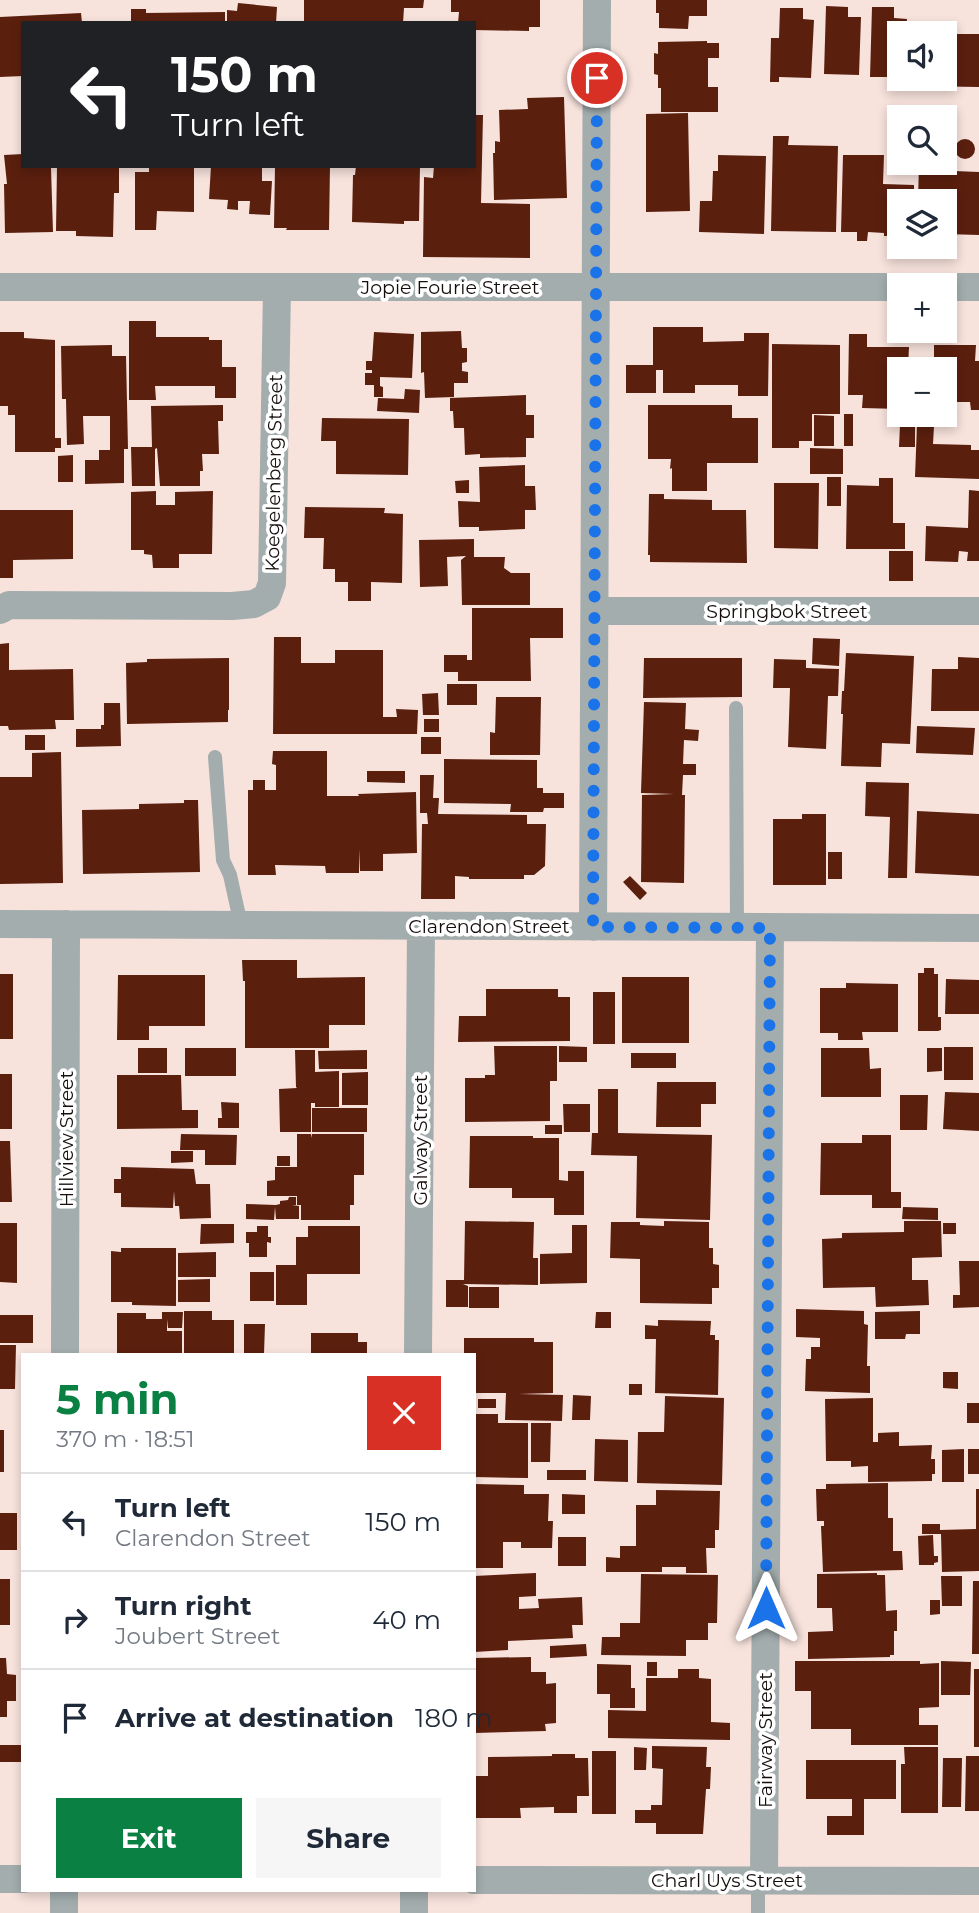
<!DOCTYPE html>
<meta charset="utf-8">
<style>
:root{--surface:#fff;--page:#f6f6f7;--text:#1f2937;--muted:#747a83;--line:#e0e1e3;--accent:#0b8043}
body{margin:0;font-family:Montserrat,sans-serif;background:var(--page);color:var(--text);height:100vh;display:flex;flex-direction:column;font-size:26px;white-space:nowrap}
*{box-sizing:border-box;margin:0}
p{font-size:23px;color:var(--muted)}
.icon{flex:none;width:38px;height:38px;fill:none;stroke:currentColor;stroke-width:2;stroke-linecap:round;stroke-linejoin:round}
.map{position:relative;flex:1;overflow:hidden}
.sheet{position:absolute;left:21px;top:1353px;width:455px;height:539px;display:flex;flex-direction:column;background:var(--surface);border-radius:0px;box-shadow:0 4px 10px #0003}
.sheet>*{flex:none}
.hud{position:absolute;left:21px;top:21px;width:455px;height:147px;border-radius:0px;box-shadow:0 4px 10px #0003;background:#202124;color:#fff;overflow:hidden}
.controls{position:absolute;left:887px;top:21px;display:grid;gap:14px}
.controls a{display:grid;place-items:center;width:70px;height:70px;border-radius:0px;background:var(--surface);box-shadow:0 4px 10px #0003;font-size:35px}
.pin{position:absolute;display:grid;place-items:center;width:60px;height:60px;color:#fff;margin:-30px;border:4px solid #fff;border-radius:50%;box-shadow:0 2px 7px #0007}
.me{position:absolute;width:77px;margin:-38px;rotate:0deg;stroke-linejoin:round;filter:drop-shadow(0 0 5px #0008)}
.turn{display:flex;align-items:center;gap:24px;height:147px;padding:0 35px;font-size:32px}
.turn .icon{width:91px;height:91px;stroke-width:2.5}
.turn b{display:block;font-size:49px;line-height:60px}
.round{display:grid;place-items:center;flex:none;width:74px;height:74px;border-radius:0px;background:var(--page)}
.overview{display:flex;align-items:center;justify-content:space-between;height:119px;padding:0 35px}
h1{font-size:42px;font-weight:700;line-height:52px;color:var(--accent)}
.action{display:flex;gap:14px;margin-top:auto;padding:14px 35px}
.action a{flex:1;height:80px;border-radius:0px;background:var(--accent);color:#fff;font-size:28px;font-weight:700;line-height:80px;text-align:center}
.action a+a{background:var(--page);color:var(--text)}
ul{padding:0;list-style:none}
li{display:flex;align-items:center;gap:21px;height:98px;padding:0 35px;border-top:2px solid var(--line)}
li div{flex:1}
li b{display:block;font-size:26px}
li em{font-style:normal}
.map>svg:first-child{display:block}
.building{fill:#5b1f0e}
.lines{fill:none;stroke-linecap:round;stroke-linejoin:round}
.service{stroke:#a3adad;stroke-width:14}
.minor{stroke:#a3adad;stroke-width:28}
.route{stroke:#1a73e8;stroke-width:12;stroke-dasharray:0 21.6}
.labels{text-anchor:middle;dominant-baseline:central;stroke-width:7;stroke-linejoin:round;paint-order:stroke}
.street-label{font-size:19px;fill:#150e0c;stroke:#fff}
</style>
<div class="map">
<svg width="979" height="1913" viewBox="0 0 979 1913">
<rect width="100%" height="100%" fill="#f7e2dc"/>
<path class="building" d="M304 0H424L423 8H404L403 23H304Z
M451 0H540V27H529V31L474 30V23H458L459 12H451Z
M656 0H707V16H689L688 29 659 28V13H656Z
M238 3 277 7 276 23H227V10L237 11Z
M826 6 848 7V17H861L859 75 824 74Z
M872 7H894V18L907 19 906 33H900V77H870Z
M780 8H803V19L814 20 811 78 779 77V82H770L771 38H779Z
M131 9H146V13L225 12V23H131Z
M81 13 82 23H23V76L0 77V17Z
M945 34H979V87L916 86V79H945Z
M707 41V43H719V58H708V87H718V112H661V88H658V75L654 74V53L658 54V42Z
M564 97 567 198 494 200 493 153H495V141L500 142 499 110 528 109 527 98Z
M688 113 690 211 646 212V114Z
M474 115H483L481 203 530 204V258L423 257 424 177 433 178 434 166H474Z
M773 136H789L788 145 838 146 836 232 771 231Z
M955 149a10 10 0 1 1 20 0a10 10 0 1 1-20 0Z
M23 154V166H32V168H51L53 232 5 233 4 184H7L4 155Z
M718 155 766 156 764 234 699 232 700 201H712L713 171H718Z
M843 155H884L883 184 914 185V201H900V236H884V233L868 232 867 241H857V232H841Z
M945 156H954V171L979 172V235L945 234V201H918L919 163H945Z
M57 166H119V193H114L113 237 76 236V231H56Z
M149 166H194V212L157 211 156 230H135V172H149Z
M211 166H262V181H272L270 215 249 214 250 201H238V210L227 209 228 200 209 199Z
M275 166H330L329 230H286L287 228H274Z
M356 166H420L419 221H404V224L352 222 353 175H355Z
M129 321H156V337H209V340H222V367H236V398H215V386H155L156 400H129Z
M653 327H703V342L744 341V333H769L768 396H738V385H695V393H663V370H656V393H626V365H653Z
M461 331 462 348H467V362L462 363V371L468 372V383H454V397L425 398 424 372 421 373V332Z
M0 332H24V338L55 340V438H61V448H55V452H15V415H8V406H0Z
M374 332 414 334 412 378 380 377V386L383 387V397H374V385H365V373H372V370H366V361H372Z
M849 334H867V347H909L908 369H900V409L862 408 863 395H848Z
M772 344 840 345V414H812V441H799V448H772Z
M112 345V356H126L128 449H124V483L85 484V460H99V450H110V416H83L84 444 67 445 66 399H62L61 346Z
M934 345H976L975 361H979V410H971L970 402H945V369H934Z
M405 389 420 390 419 413 377 411 378 398 404 399Z
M526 395V415H534V438H526V457L480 458V454L465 455 464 428H454L453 411H450V398Z
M223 405V421H218L219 454H202L203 471H200V486H160L157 448 155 449V486H132L131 447H152L151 406Z
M648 405H732V418H758V463H707V491H672V468L670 469 671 459H648Z
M844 414H853V446H844Z
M814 415 834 416V446H814Z
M322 418 409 419 408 475 336 474V441H321Z
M900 425 915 426V447H899Z
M917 425 934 426 933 444 971 445V450H979V479L915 477Z
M810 448 843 449V474H810Z
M73 455V482H58V456Z
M525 465V486H535L536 510H525V529L479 531V527H459L458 501 480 502 479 467Z
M827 477H841V506H827Z
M879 478H893V523H905V549H846L847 485 879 486Z
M469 480V493H456L455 481Z
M774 483H819L818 549 774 548Z
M969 490 979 491V561H967L968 552 959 551 958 562 925 561 926 526 968 528Z
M156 491V505H175V492L213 491 212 554H179V568H153L152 555 144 554V550H131V492Z
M649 494H664V499L712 500V510H746L747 563 650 562V555H648Z
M305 507 385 508 384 513 403 514 402 583 371 582V601H348V582H335V569H323L324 538H304Z
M0 510H73V559L13 560V578H0Z
M474 539V557H505L504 568 511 573H530V605H462L461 560 466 556 447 557 448 586 420 587 419 540Z
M889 551H913V581H889Z
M472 608H563V638H530L531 681H458V672H444V655H467V660H472Z
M274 637H301V663H335V650H383V717H397L396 709 418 710 417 734H273Z
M813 638 840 639 839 666 812 664Z
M9 643V670L73 669 74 720H55L56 729 9 730 8 726H0V644Z
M846 653 914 656 910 744 882 743 881 767 841 766 843 714H841L842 691H844Z
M958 657 979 658V711H931L932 669H958Z
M229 658V710H228V722L127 724 126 663 147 662V659Z
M644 658H742V697L643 698Z
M774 659 806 660V668L839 669 838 696H828L826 749 788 747 790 688H773Z
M447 684H477V705H447Z
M438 693 439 715H423L422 694Z
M496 697H541L540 755H490V732L495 733Z
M644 702 686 703 685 729 699 730 698 741 684 740 683 764H696V775H683L682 795H685L684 883 641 882 642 795 674 794 641 793Z
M104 703H120L121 746 76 747V729H101V725H104Z
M424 719H439V732H424Z
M917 726 975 728 973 755 916 753Z
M25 735H45V750H25Z
M421 737H441V754H421Z
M273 751H327V796H359L358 794 416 792 417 853 383 854V871H360L359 849V873H326L325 866 275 865 276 875H248V790H253V780H265V790H276V765L272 764Z
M61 752 63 883 0 884V777H32V753Z
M444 759 537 760V788H543V793H564V808H544L543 812H510L511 804 444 803Z
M367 771H405V783L367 782Z
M420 775H434L433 798H439L438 814 527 815V824H546L545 866 534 875H524V879H469V877L455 876V899H421L422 824H428L427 813H420Z
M866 782 909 783 907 878H888L890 817 865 816Z
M184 800H198L200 872 83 874 82 810 139 809V804L184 803Z
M917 811 979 814V876L915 873Z
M802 814H826V885H773V819H802Z
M828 852H842V879H828Z
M630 876 647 893 640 900 623 882Z
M242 960H297V978L365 977V1025H329V1048H245V981H243Z
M924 968H934V974H938V1017H941V1030L938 1031H918V973H924Z
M0 974H13V1039H0Z
M118 975H205V1026H149V1040H117Z
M622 977H689V1043H622Z
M946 979 979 980V1014H945Z
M846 983 898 984V1032H862L863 1040H838V1033H820V988H846Z
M486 989H558V997H570V1041L458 1042 459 1016H486Z
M593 992H615V1044H593Z
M494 1046H557V1081H550V1121L465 1122V1078H485V1075H495Z
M559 1046 587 1047V1062H559Z
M944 1047H973V1080H944Z
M138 1048H167V1073H138Z
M185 1048H236V1076H185Z
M821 1048H869L870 1069 881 1068V1097H821Z
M927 1048H942V1071L927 1072Z
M295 1050H315V1072L339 1071V1107H315V1103H311V1132H280L279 1089 297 1088 296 1087Z
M367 1050V1069H319L318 1051Z
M631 1053H676V1068H631Z
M368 1072V1105H342V1073Z
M0 1074H12V1129H0Z
M117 1075H181L182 1110H198V1128L117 1129Z
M657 1082H716V1104H701V1127H656Z
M598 1089H618V1133L712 1135 710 1220 636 1218 637 1156 591 1155 592 1133H598Z
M945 1092 979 1093V1131L943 1129Z
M900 1095H928L927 1130H900Z
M221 1102 239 1103V1128H218V1118H222Z
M563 1104H590V1132H564Z
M312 1108H367V1132H312Z
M545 1125H562V1134H545Z
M181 1134 237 1135 236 1165H205V1150H180Z
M297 1134H311V1138L312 1134H364V1175H354V1205H350V1220H301V1205H297V1196H267V1181L275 1180V1167H297Z
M862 1135H891V1192H901V1208H872V1195H820L821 1143H862Z
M470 1136H533V1138H559V1180L568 1181V1171H584V1215H554V1198H512V1188H469Z
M0 1141H10L12 1202H0Z
M171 1151H193V1162L171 1163Z
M277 1156H290V1166H277Z
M121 1167 194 1169 196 1184H210L211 1218 180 1219 179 1206H175L174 1191 173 1208 121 1207V1193H114V1179H121Z
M289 1197H296V1205H292L299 1206V1219H276L275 1207 274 1220 246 1219V1204L276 1205 280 1204V1201L288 1200Z
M903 1207 938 1208V1220L902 1219Z
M465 1221 534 1222 533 1258H538V1285L463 1284 468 1286V1307H446V1280H464Z
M664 1221 709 1222V1248H713V1264L719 1265V1288H712V1304L640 1303V1259L610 1258 611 1222H640V1225L664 1226Z
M904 1221H941L942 1257 912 1258V1280H928L929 1305 876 1307 875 1287 823 1288 822 1239 842 1238V1233L904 1232Z
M0 1223H17V1283L0 1282Z
M943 1223H956V1234H943Z
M201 1224H234V1243L200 1244Z
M572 1225H587V1283L540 1284V1254L572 1253Z
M257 1226H268V1237H271V1243L267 1242V1257H249V1243H246V1232H257Z
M308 1226H360V1274H307V1305H276V1265H296V1237H308Z
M121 1248H176V1306L132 1305V1302H111V1251L121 1252Z
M216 1252V1277H178V1253Z
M959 1261H979V1307L953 1308V1295H960Z
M250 1272H274V1301H250Z
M210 1279V1302H178V1280Z
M469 1287H499V1308H469Z
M796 1309 864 1311V1324L868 1325 867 1366H870V1393L805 1391 806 1359H811V1347H820V1338L796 1337Z
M184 1311H212V1320H234V1354H184Z
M920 1311V1334H906L905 1339H875V1312Z
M162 1312H183L182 1328H168L167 1319V1331H182V1354H117V1313H146V1319H162Z
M596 1312H611V1328H595Z
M0 1315H33V1343H0Z
M658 1320 711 1321 710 1335H715V1340H719L718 1395 655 1393 656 1339H645V1325L658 1326Z
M244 1324H265L264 1354H244Z
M311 1333H358V1342H367V1354H311Z
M464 1338H534V1342H553V1393L519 1394 563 1395 562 1421 505 1420 506 1393H474V1354H464Z
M0 1345H16L15 1389H0Z
M943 1372H958V1389L943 1388Z
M629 1384H642V1395H629Z
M573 1395 591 1396 590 1420H572Z
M665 1396 724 1398 722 1485 637 1483 638 1432H664Z
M873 1398V1442H878V1433L899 1432V1446L932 1445 931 1459H935V1474H932V1481L868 1482V1466L851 1467V1461H826L825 1399Z
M478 1399H496V1408H478Z
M967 1403H979V1423H967Z
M474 1414H498V1423H528V1478L474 1477Z
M531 1423H551L550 1462H531Z
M0 1430H4V1472H0Z
M595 1439 628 1440V1482L594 1481Z
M964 1449V1482H942V1450Z
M968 1449H979V1474H968Z
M547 1470H586V1480H547Z
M888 1483V1518H893V1551H902L903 1570 823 1572 821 1526H824V1521H817L816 1489H826V1484Z
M474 1484 524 1485V1494H549L548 1521H553L552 1548H521V1542H503V1568H474Z
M976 1489H979V1571L942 1572 941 1534H922V1524H940V1530L976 1529Z
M656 1490 720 1491 719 1530H715V1548H706L707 1573H686V1567H662V1572H606V1557L620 1558V1546H636V1505H656Z
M562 1494 585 1495V1514H562Z
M0 1513H17V1550H0Z
M933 1535 934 1556H938V1562L934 1563V1565H919L918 1536Z
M558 1537H586V1566H558Z
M536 1573V1596L519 1597V1609L539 1608 538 1599 582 1597 583 1625H572L573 1638 508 1641V1650L474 1652V1576Z
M877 1573V1575H885L886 1611 897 1610V1631H894V1655H890V1657L808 1659V1632L833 1631 832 1608H817V1574Z
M641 1574 718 1575 717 1623H708V1640H686V1656L601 1655 602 1637H620V1623H640Z
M941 1576H962V1606H942Z
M0 1579H10V1625H0Z
M973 1581H979V1654H972Z
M930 1600H940V1614L930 1615Z
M586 1644 587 1656 550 1658V1646Z
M531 1657V1672H546V1684L556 1683V1723L545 1724 546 1731 474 1733V1658Z
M0 1658H6L7 1674 16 1675V1701H7V1717H0Z
M795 1661H920V1664L939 1663V1707L919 1708V1725H938V1745H851V1729H811V1691H795Z
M941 1661 971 1662 970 1695H941Z
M647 1662H657V1676H647Z
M597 1664 631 1665V1688H635V1708H610V1694H597Z
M678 1669H699V1678L711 1679V1722L730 1723V1740L608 1738V1710L646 1711V1678H678Z
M974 1669H979V1747H974Z
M0 1745H23V1762H0Z
M652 1746 707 1747 706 1767H711L710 1789H706L703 1834H656V1823H635V1810H651V1805H662L663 1769 652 1768Z
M634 1747 647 1748 646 1770H634Z
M904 1747H938V1813H901V1764H905Z
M592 1751H616V1814H592Z
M552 1754H575V1758H588L589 1796H577V1813H554V1807L520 1808 521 1818H474V1776H488V1757L552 1756Z
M966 1756H979V1811H965Z
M943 1758H962L961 1807H942Z
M806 1760H896V1799H864V1835H827V1816H852V1799H806Z"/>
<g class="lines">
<path class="service" d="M736 708 737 927
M215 757 223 860 230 875 241 925
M758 1880V1913"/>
<path class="minor" d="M0 287H900
M945 287H979
M0 610 9 605 232 606 254 604 267 597 272 583 277 288
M595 611H979
M0 924 979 928
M593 927 597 0
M65 1354 66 924
M418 1354 421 926
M0 1879H23
M474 1880 979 1881
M764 1880 770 928
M64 1913V1890
M414 1913V1890"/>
</g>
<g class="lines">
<path class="route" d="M597 78 593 927 770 928 766 1608"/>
</g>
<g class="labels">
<g class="street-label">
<text x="450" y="287">Jopie Fourie Street</text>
<text transform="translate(274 473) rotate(-89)">Koegelenberg Street</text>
<text x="787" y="611">Springbok Street</text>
<text x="489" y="926">Clarendon Street</text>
<text transform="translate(66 1139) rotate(-90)">Hillview Street</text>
<text transform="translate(420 1140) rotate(-90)">Galway Street</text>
<text transform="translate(765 1740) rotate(-90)">Fairway Street</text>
<text x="727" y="1880">Charl Uys Street</text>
</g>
</g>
</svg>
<div class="controls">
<a><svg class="icon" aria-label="sound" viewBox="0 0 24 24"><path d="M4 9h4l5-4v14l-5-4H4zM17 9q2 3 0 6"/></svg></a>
<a><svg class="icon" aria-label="search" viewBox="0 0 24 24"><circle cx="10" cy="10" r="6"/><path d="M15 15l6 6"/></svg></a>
<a><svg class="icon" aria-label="layers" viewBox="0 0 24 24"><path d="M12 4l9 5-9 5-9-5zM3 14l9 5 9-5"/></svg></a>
<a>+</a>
<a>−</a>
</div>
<div class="pin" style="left:597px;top:78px;background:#d93025"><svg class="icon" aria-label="arrive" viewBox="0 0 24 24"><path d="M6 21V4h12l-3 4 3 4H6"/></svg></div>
<svg class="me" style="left:766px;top:1608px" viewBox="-20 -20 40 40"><path d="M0-17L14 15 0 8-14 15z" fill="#1a73e8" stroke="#fff" stroke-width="4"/></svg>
<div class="hud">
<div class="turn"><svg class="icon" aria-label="left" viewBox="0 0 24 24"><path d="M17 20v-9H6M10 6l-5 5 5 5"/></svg><div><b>150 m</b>Turn left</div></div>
</div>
<section class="sheet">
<div class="overview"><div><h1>5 min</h1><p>370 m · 18:51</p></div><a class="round" style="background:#d93025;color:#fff"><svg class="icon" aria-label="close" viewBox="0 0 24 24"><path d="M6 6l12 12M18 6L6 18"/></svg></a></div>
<ul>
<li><svg class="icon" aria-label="left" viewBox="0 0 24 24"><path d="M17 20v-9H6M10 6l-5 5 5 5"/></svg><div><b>Turn left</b><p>Clarendon Street</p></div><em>150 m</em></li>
<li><svg class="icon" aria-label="right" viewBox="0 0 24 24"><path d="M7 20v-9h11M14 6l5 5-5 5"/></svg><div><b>Turn right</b><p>Joubert Street</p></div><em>40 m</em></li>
<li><svg class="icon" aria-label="arrive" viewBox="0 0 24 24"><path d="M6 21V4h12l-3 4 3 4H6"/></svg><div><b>Arrive at destination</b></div><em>180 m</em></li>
</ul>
<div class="action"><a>Exit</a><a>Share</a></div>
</section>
</div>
